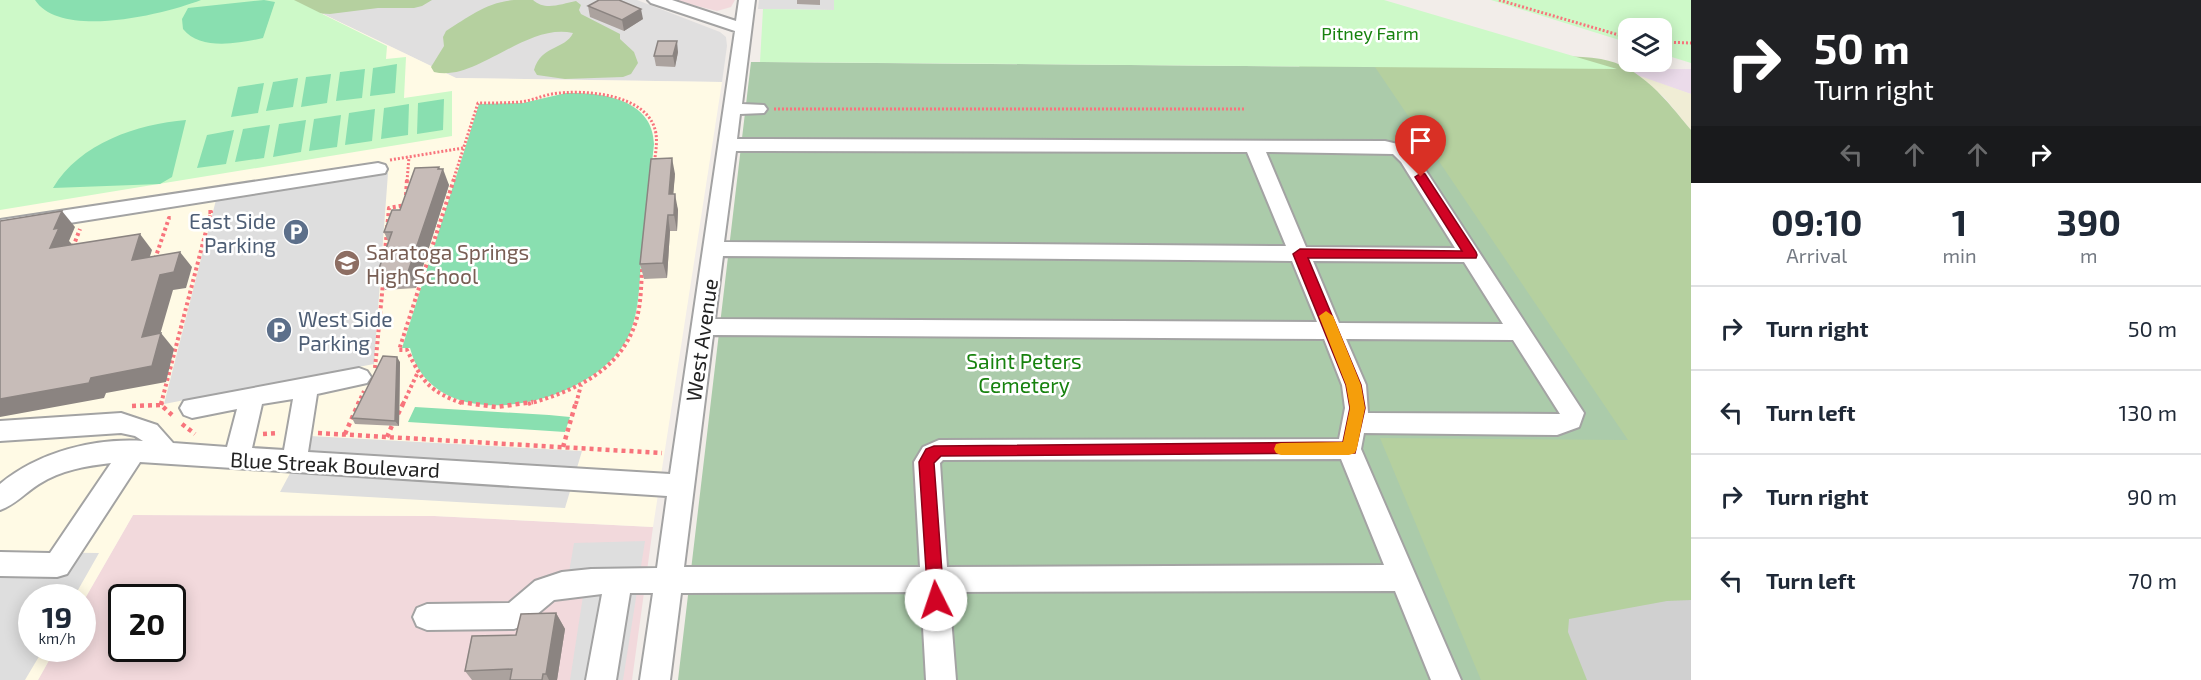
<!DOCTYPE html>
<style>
:root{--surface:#fff;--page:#f6f6f7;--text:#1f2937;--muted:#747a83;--line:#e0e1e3}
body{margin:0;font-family:"Exo 2",sans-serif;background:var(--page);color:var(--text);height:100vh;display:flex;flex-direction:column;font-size:22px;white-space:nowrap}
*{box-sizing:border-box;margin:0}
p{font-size:20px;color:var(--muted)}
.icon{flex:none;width:33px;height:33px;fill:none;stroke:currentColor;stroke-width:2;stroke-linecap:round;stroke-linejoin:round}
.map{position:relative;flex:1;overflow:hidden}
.sheet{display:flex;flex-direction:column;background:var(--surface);width:510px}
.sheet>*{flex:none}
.banner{background:#202124;color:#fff;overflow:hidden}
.fabs{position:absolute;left:1618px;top:18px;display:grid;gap:12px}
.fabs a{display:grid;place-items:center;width:54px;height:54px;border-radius:12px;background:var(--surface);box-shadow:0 3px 15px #0003;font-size:30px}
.speed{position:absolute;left:18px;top:584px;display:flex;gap:12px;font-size:30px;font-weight:700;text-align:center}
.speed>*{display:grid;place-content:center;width:78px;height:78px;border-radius:50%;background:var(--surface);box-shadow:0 3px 15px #0003;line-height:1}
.speed small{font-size:15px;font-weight:400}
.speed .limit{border:3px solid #111;border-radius:9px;background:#fff;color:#111}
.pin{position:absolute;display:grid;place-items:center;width:51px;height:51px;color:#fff;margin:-62px -26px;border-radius:50% 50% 50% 0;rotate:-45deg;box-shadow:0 0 6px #0007}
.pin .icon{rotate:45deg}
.me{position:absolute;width:66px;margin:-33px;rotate:356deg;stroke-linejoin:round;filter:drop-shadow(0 0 4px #0008)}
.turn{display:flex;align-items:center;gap:21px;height:126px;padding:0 24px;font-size:27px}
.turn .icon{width:78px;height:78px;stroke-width:2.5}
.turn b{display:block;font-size:42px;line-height:51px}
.lanes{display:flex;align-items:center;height:57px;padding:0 24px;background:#0003;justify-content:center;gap:30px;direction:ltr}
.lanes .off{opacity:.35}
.eta{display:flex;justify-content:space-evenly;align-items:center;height:102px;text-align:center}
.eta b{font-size:36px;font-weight:700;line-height:42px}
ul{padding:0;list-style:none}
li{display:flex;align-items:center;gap:18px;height:84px;padding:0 24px;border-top:2px solid var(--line)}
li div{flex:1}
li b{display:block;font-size:22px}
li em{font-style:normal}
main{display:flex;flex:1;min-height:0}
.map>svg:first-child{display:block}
.residential{fill:#e0dfdf}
.commercial{fill:#f2d9dc;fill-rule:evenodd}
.industrial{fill:#ebdbea}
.education{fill:#fffae5}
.religious{fill:#d0d0d0}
.farmland{fill:#f0edd5}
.forest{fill:#b5d09f}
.cemetery{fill:#abcbaa}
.park{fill:#cdf9c8}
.pitch{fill:#89dfb0}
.parking{fill:#dedede}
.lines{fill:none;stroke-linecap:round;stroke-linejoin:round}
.minor-casing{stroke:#a3a3a3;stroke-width:4}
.path-far2{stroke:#f8747c;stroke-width:3;stroke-dasharray:2 2;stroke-linecap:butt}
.path-far1{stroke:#f8747c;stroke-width:4;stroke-dasharray:3 3;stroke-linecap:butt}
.path{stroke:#f8747c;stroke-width:4.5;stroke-dasharray:4 4;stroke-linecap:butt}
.minor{fill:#fff;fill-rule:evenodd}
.wall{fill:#aba29e}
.shaded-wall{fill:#8b8481}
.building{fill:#c7bcb8;stroke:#8b8481;stroke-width:1.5}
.route{fill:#d10324;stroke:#880217;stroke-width:1.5}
.slow{fill:#f59e0b}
.labels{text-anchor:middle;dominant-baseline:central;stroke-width:5;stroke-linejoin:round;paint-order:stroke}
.far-park-label{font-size:18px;fill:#17820e;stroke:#fff}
.service-label{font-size:21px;fill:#4e5e75;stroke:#fff;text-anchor:end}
.education-label{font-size:21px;fill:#785e54;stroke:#fff;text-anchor:start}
.street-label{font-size:21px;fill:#222;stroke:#fff}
.park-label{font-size:21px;fill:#17820e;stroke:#fff}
</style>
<main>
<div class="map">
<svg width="1691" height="680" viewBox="0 0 1691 680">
<rect width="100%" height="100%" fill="#f2ede9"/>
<path class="residential" d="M294 0H637L720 32 726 37 727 46 722 82 456 78Z
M759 0H834V10L758 9Z"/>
<path class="commercial" d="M673 0H735L731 7 717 11Z
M133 515 434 516 653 527 632 680H38L56 648H82L83 602ZM122 597H172V648H122Z"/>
<path class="industrial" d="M1617 69H1691V94Z"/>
<path class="education" d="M0 0H294L456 78 722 82 653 527 434 516 133 515 83 602 82 597H32V648H56L38 680H0Z"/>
<path class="religious" d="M1691 596V680H1481L1455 617Z"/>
<path class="farmland" d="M1640 76 1691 94V130L1665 98Z"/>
<path class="forest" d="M278 0H432L422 6 414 8H378L330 14 313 13Z
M514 0H533C545 11 561 4 576 1L581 5 579 10 581 14 620 34V39L634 52 638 63 631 74 623 77 565 79 537 75 534 70C541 45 565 50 573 33 526 22 476 83 434 72L431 67 444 46 443 37 446 31C468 17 487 2 514 0Z
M1526 57C1550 57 1577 55 1601 59 1641 66 1667 101 1691 130V600L1667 601 1569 619 1568 632 1587 680H1455L1403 549 1298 70 1300 65Z"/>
<path class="cemetery" d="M751 62 1375 67 1628 440 1380 438 1481 680H678Z"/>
<path class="park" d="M0 0H294L387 46 386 59 406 57 404 98 452 91V136L0 210Z
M834 0H1384L1617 69 760 62 763 9 834 10Z
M1491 0H1691V63L1662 54V28H1629V43Z"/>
<path class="pitch" d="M35 0H201C165 14 61 40 35 0Z
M264 0 275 2 263 38C240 43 200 51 183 29L182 19 188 8Z
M397 64 395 93 370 96 373 68Z
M365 69 362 98 336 101 340 72Z
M331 74 327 103 301 107 306 77Z
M298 78 293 107 266 111 273 82Z
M264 83 258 113 231 117 238 87Z
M566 93C602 92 653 99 654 144 650 183 645 223 641 263 639 288 639 316 627 339 591 407 434 442 410 348H402L479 104 523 103Z
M444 99 443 130 417 134 418 103Z
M409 104 408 135 381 139 384 108Z
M375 109 372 141 345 145 349 113Z
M341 115 337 147 309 151 314 119Z
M186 120 172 177 160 184 53 188C80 143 137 124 186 120Z
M306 120 301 152 273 157 279 124Z
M270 125 264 158 235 162 243 129Z
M234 130 226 164 197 168 207 135Z
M415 407 549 415 570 417 565 432 408 422Z"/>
<path class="parking" d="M388 173 374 364 164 404 216 200Z
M310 436 582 451 565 508 280 492Z
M645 541 623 680H570L583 596H565L574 543Z
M0 552 99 553 74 597H32V648H44L25 680H0Z"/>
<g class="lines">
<g class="minor-casing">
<path id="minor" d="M648 0H672L736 21 739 0H755L742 104 764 105 767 109 764 113 740 114 737 139 1385 141 1406 146 1415 154 1584 413 1579 427 1557 435 1364 433 1361 449 1461 680H1431L1395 591 949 592 956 680H926L921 592 681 593 670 680H640L653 593H630L616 680H586L602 594 554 600 524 625 514 629 427 630 417 626 413 617 417 608 427 604 509 603 535 581 562 572 591 569 657 568 667 496 140 462 67 574 57 577 0 576V552L50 553 111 463C86 466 61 470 39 484 26 492 15 505 0 510V484C39 452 93 438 143 441L135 436 121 433 0 441V421L121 413 157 425 173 443 227 447 237 409 192 418 184 415 180 408 184 401 359 368 367 371 371 377 367 383 317 394 308 452 670 474 735 31 651 3ZM736 151 1247 152 1286 246 724 242ZM1266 152 1393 154 1401 162 1455 248 1306 247ZM723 256 1292 261 1317 322 715 319ZM1313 261 1464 262 1503 324 1339 323ZM713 335 1324 339 1342 385 1345 408 1339 439 939 440 923 447 914 462 920 567H684ZM1346 339 1513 340 1560 414 1368 413 1366 385ZM293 399 284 450 252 448 262 404ZM1341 459 1384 565 947 567 940 463 943 460Z
M378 163 385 165 387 169 385 173 0 234V220Z"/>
</g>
<path class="path-far2" d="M1499 0 1629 38
M1662 42 1691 43
M774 109H1245
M390 160 463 148
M407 181 409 157
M453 181 478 103C492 103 506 103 520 102 531 101 541 96 552 94 582 89 650 93 656 134 658 148 653 167 651 181"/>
<path class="path-far1" d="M454 179 399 350H407C423 383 429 391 464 404
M406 195 407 179
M73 247 80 229
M385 252 389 208 406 205
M155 259 169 218H171
M375 368 383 283
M161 404 211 212H208
M358 404 364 391
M403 404 417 374
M528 404C574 391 621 371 636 321 641 305 641 287 642 271 645 240 648 210 651 179
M576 404 581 385"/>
<path class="path" d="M460 402 496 407 533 402
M161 405 162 402
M132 406 161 405 172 415
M398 414 404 402
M182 424 195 434
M318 433 662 453
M263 434 279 433
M345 434 359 402
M387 437 394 421
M563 447 576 402"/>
<use href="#minor" class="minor"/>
</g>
<path class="wall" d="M797 0H820V5L797 4Z
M588 6 643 19 624 31 590 17Z
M678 52 675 67 656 66 654 56Z
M440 169 449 185 416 288 385 290 377 274 388 241 384 232Z
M675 174 673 194 678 210 677 231H670L667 278 644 279 640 264Z
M400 362 399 426 355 424 352 418Z
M556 613 565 629 557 680H472L465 671 516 635Z"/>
<path class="shaded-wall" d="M641 9 643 19 624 31 622 20Z
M677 41 678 52 675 67 673 56Z
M672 158 675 174 672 210 669 194Z
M439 167 442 173 443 169 449 185 416 288 408 272Z
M675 194 678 210 677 231 674 215Z
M62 211 75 227 69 241 72 244 64 264 50 248 54 229Z
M668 215 670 231 667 278 663 263Z
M140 234 152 250 144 275 132 260Z
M180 252 192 267 186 288 173 290 155 352 142 337 160 275Z
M161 333 174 349 166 382 106 393 104 398 0 417V399L91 378Z
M397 357 400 362 399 426 395 421Z
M556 613 565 629 557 680H549L546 674Z"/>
<path class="building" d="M599 0H619L641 9 622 20 588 6Z
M658 41H677L673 56H654Z
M672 158 669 194H675L674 215H668L663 263 640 264 651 159Z
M439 167 438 169H443L408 272 377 274 392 232H384L392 210H400L415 168Z
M62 211 54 229 59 228 50 248 140 234 132 260 180 252 174 272 160 275 142 337 161 333 152 366 91 378 89 383 0 399V221Z
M383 356 397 357 395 421 352 418Z
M556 613 546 674H543L542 680H510L512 669 465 671 472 636 516 635 521 614Z"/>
<path class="route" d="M1421 173 1425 174 1476 252 1477 255 1476 258H1308L1361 385 1365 408 1355 453 941 456 934 463 944 600 942 605 936 608 930 605 928 600 919 462 926 449 934 446 1343 442 1350 408 1346 385 1293 254 1300 249 1462 251 1415 177Z"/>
<path class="slow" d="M1326 311 1333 316 1361 385 1365 408 1357 448 1355 453 1349 455H1281L1276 453 1274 449 1276 444 1281 443 1343 442 1350 408 1346 385 1319 316Z"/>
<defs>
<g id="parking-disc" transform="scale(1.35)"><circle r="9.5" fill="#5c6f8a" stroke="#fff"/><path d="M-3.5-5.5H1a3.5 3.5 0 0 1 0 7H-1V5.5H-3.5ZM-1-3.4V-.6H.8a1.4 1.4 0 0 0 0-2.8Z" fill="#fff"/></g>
<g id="school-disc" transform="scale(1.35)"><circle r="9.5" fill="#8d6e63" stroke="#fff"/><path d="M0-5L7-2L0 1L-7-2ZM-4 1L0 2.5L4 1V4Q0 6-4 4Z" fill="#fff"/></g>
</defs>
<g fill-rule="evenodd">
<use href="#parking-disc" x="296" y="232"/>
<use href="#school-disc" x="347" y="263"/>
<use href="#parking-disc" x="279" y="330"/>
</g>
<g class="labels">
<g class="far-park-label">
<text x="1370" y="33">Pitney Farm</text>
</g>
<g class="service-label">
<text x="276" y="220">East Side<tspan x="276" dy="24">Parking</tspan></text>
<text x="298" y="318" text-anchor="start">West Side<tspan x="298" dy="24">Parking</tspan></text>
</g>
<g class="education-label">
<text x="366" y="251">Saratoga Springs<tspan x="366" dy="24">High School</tspan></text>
</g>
<g class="street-label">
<text transform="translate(701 340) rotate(-82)">West Avenue</text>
<text transform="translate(335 464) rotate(3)">Blue Streak Boulevard</text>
</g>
<g class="park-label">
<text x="1024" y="360">Saint Peters<tspan x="1024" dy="24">Cemetery</tspan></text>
</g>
</g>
</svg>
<div class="fabs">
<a><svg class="icon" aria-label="layers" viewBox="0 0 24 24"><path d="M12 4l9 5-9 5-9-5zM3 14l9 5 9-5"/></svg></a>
</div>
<div class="speed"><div>19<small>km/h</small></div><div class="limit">20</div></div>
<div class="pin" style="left:1421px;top:177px;background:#d93025"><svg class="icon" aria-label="arrive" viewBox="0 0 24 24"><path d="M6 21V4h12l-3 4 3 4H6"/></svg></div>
<svg class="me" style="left:936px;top:600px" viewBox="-20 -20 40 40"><circle r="19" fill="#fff"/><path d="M0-13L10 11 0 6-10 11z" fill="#d10324"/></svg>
</div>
<section class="sheet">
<div class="banner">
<div class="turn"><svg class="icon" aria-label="right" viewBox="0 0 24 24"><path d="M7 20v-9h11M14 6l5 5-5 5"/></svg><div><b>50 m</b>Turn right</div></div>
<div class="lanes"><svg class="icon off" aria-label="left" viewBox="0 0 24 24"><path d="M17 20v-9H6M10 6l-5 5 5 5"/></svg><svg class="icon off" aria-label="ahead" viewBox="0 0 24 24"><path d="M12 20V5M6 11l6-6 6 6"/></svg><svg class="icon off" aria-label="ahead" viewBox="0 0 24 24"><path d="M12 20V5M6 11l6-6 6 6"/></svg><svg class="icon" aria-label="right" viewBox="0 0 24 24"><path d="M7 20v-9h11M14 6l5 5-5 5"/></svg></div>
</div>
<div class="eta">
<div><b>09:10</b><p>Arrival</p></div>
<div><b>1</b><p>min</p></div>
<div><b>390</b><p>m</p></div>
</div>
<ul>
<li><svg class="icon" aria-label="right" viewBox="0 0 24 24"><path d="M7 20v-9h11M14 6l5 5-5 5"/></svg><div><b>Turn right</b></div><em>50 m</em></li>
<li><svg class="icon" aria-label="left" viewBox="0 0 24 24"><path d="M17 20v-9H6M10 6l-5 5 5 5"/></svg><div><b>Turn left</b></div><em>130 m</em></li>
<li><svg class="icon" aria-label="right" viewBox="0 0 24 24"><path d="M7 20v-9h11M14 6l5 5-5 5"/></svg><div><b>Turn right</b></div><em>90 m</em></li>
<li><svg class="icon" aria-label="left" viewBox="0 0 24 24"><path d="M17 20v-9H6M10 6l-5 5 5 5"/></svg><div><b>Turn left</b></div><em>70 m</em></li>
</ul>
</section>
</main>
